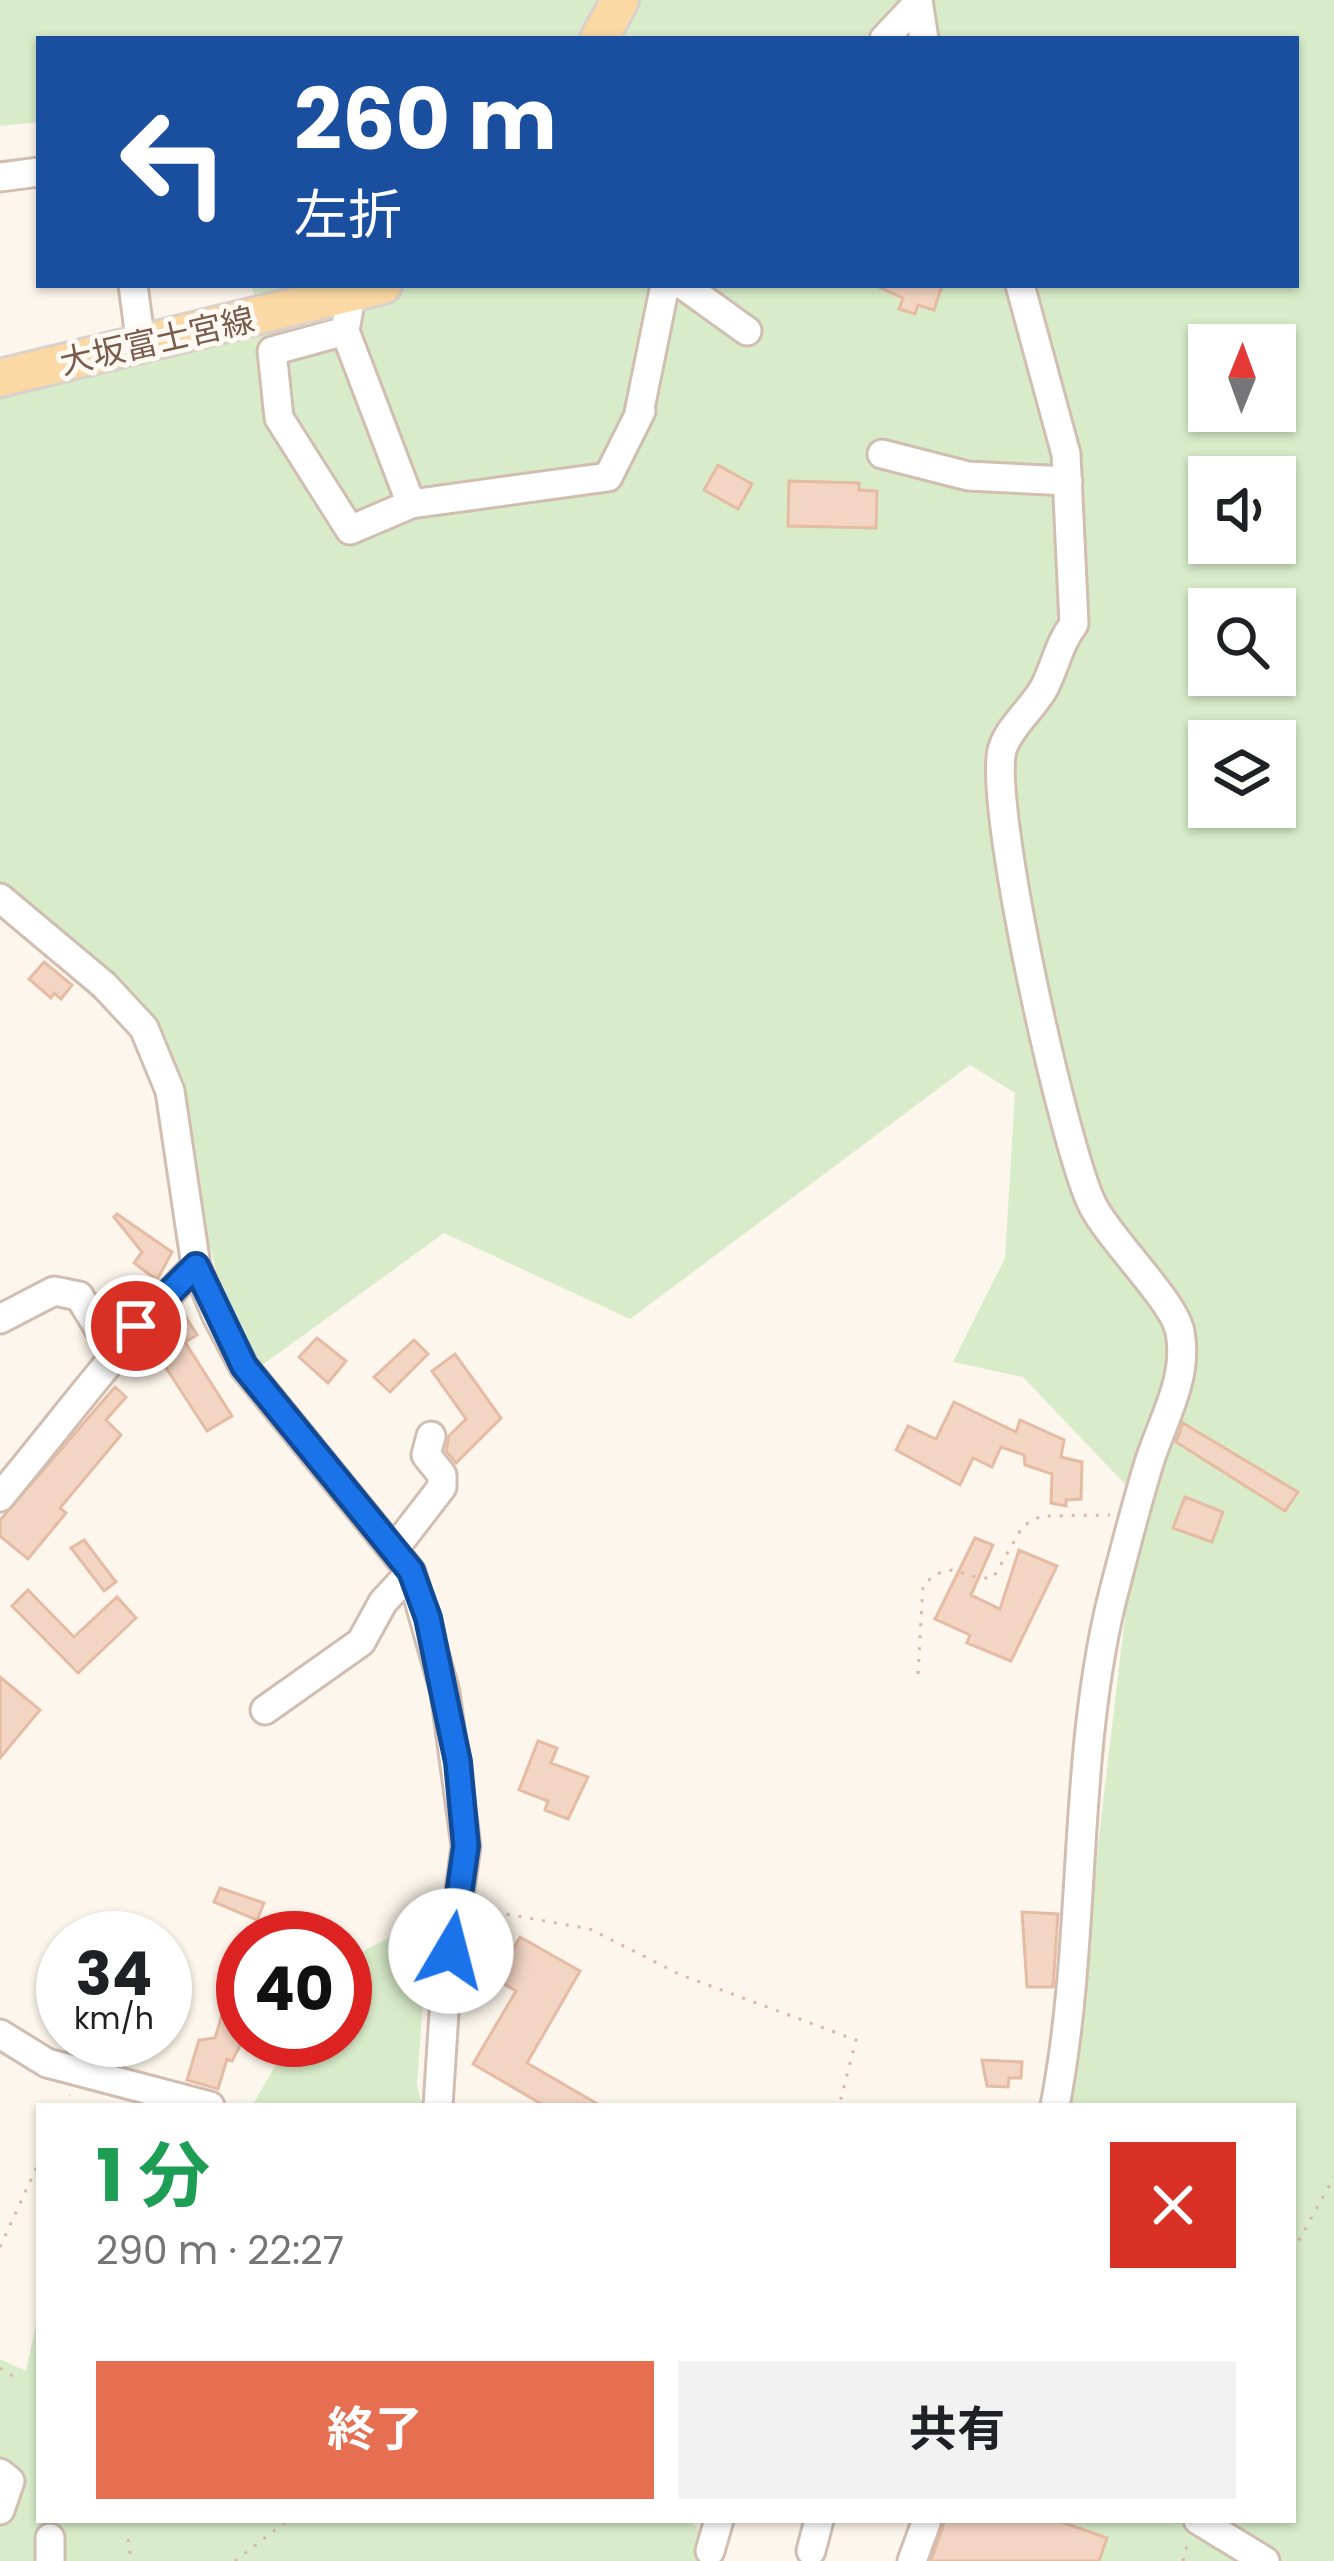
<!DOCTYPE html>
<html lang="ja">
<meta charset="utf-8">
<style>
:root{--surface:#fff;--page:#f2f2f2;--text:#202124;--muted:#757577;--accent:#e76f51}
body{margin:0;font-family:Poppins,"Noto Sans JP",sans-serif;background:var(--page);color:var(--text);height:100vh;display:flex;flex-direction:column;font-size:45px;white-space:nowrap}
*{box-sizing:border-box;margin:0}
p{font-size:39px;color:var(--muted)}
.icon{flex:none;width:66px;height:66px;fill:none;stroke:currentColor;stroke-width:2;stroke-linecap:round;stroke-linejoin:round}
.map{position:relative;flex:1;overflow:hidden}
.sheet{position:absolute;left:36px;top:2103px;width:1260px;height:420px;display:flex;flex-direction:column;background:var(--surface);border-radius:0px;box-shadow:0 3px 9px #0004}
.sheet>*{flex:none}
.top-card{position:absolute;left:36px;top:36px;width:1263px;height:252px;border-radius:0px;box-shadow:0 3px 9px #0004;background:#1a4fa0;color:#fff;overflow:hidden}
.needle{width:78px;rotate:1deg}
.fabs{position:absolute;left:1188px;top:324px;display:grid;gap:24px}
.fabs a{display:grid;place-items:center;width:108px;height:108px;border-radius:0px;background:var(--surface);box-shadow:0 3px 9px #0004;font-size:60px}
.speed{position:absolute;left:36px;top:1911px;display:flex;gap:24px;font-size:60px;font-weight:700;text-align:center}
.speed>*{display:grid;place-content:center;width:156px;height:156px;border-radius:50%;background:var(--surface);box-shadow:0 3px 9px #0004;line-height:1}
.speed small{font-size:30px;font-weight:400}
.speed .limit{border:18px solid #d22;background:#fff;color:#111}
.pin{position:absolute;display:grid;place-items:center;width:102px;height:102px;color:#fff;margin:-51px;border:6px solid #fff;border-radius:50%;box-shadow:0 3px 12px #0007}
.me{position:absolute;width:132px;margin:-66px;rotate:8deg;stroke-linejoin:round;filter:drop-shadow(0 0 9px #0008)}
.turn{display:flex;align-items:center;gap:42px;height:252px;padding:0 60px;font-size:54px}
.turn .icon{width:156px;height:156px;stroke-width:2.5}
.turn b{display:block;font-size:84px;line-height:102px}
.round{display:grid;place-items:center;flex:none;width:126px;height:126px;border-radius:0px;background:var(--page)}
.summary{display:flex;align-items:center;justify-content:space-between;height:204px;padding:0 60px}
h1{font-size:72px;font-weight:700;line-height:90px;color:#1e9e55}
.primary-button{display:flex;gap:24px;margin-top:auto;padding:24px 60px}
.primary-button a{flex:1;height:138px;border-radius:0px;background:var(--accent);color:#fff;font-size:48px;font-weight:700;line-height:138px;text-align:center}
.primary-button a+a{background:var(--page);color:var(--text)}
.map>svg:first-child{display:block}
.green{fill:#d8ecc9;fill-rule:evenodd}
.building{fill:#f3d5c3;stroke:#e6bba3;stroke-width:3}
.lines{fill:none;stroke-linecap:round;stroke-linejoin:round}
.minor-casing{stroke:#d1beb0;stroke-width:33}
.major-casing{stroke:#dad1cd;stroke-width:42}
.path{stroke:#d9b8a5;stroke-width:3;stroke-dasharray:3 9;stroke-linecap:butt}
.minor{stroke:#fff;stroke-width:27}
.major{stroke:#fbd9a5;stroke-width:36}
.route-casing{stroke:#114b97;stroke-width:30}
.route{stroke:#1a73e8;stroke-width:21}
.labels{text-anchor:middle;dominant-baseline:central;stroke-width:10;stroke-linejoin:round;paint-order:stroke}
.street-label{font-size:33px;fill:#7a5c4d;stroke:#fffaf3}
</style>
<div class="map">
<svg width="1334" height="2561" viewBox="0 0 1334 2561">
<rect width="100%" height="100%" fill="#fdf6ec"/>
<path class="green" d="M0 0H1334V2561H1013L1018 2520H1293V2106H1067L1139 1499 1023 1377 953 1362 1005 1258 1015 1093 970 1065 630 1319 444 1233 250 1374 223 1297 164 1065 0 911V370L262 316 251 285H1296V39H39V122L0 126ZM1209 345H1275V411H1209ZM1209 477H1275V543H1209ZM1209 609H1275V675H1209ZM1209 741H1275V807H1209Z
M429 1916 417 2084 422 2106H252L290 2040H345V1961Z
M39 2310V2520H690L724 2561H0V2359L26 2371Z"/>
<path class="building" d="M874 285H942L934 310 918 305 915 314 899 309 903 298Z
M718 465 752 484 738 509 704 490Z
M789 481 859 483V490L877 491 876 528 788 526Z
M44 962 72 985 61 999 54 993 51 998 29 979Z
M117 1214 172 1252 157 1280 134 1263 142 1252 114 1217Z
M181 1309 197 1335 185 1342 232 1416 207 1431 150 1343Z
M317 1338 346 1361 328 1383 299 1357Z
M414 1340 428 1354 390 1392 374 1377Z
M455 1354 501 1418 456 1463 446 1451 449 1436 466 1419 432 1371Z
M115 1387 126 1397 106 1420 121 1435 60 1508 66 1513 28 1559 0 1536V1520Z
M954 1402 1016 1432 1020 1420 1064 1440 1061 1457 1082 1462 1081 1499 1066 1500V1506L1051 1503 1052 1474 1025 1465 1024 1455 1001 1447 992 1467 973 1458 960 1485 896 1450 908 1426 936 1439Z
M1183 1423 1298 1492 1285 1511 1176 1442Z
M1185 1497 1223 1512 1212 1542 1173 1528Z
M975 1538 993 1545 971 1595 1000 1609 1019 1550 1057 1566 1011 1661 967 1643 970 1635 935 1619Z
M84 1540 116 1582 104 1591 71 1548Z
M28 1590 74 1637 117 1597 136 1618 78 1673 12 1606Z
M0 1677 40 1710 0 1758Z
M538 1741 557 1748 551 1763 588 1777 568 1819 545 1810 548 1801 519 1790Z
M220 1888 264 1903 257 1920 214 1902Z
M1022 1912 1058 1914 1053 1987H1027Z
M520 1937 580 1971 527 2063 601 2106H545L473 2064 516 1991 496 1979Z
M239 1959 243 2040 232 2061 227 2059 218 2089 187 2080 199 2040 215 2038Z
M982 2060 1022 2062 1021 2078H1009L1008 2087 987 2086Z
M945 2520H1056L1107 2538 1099 2561H931Z"/>
<g class="lines">
<g class="minor-casing">
<path id="minor" d="M918 0 924 39
M884 39 918 3
M0 177 39 172
M133 285 141 345
M683 285 747 331
M1020 285 1066 454 1074 624C1058 645 1056 665 1044 688 1033 708 1011 725 1003 747 985 794 1065 1153 1093 1206 1111 1241 1174 1301 1180 1332 1189 1378 1162 1421 1149 1463 1135 1509 1123 1556 1111 1603 1072 1767 1087 1940 1055 2106
M351 296 345 331 411 504 608 477 641 411
M345 331 272 351 279 418 350 530 411 504
M639 413 665 285
M882 454 968 476 1068 481
M0 898 104 985 144 1028 170 1091 196 1266 216 1314 244 1367 411 1572 445 1692 466 1846 445 1997 438 2106
M0 1319 54 1291 79 1296 116 1356
M0 1497C65 1419 125 1337 196 1266
M395 1548 442 1487V1475L426 1455 431 1436
M265 1710 361 1642 383 1602 411 1572
M0 2034 47 2063 210 2106
M0 2473 10 2481 0 2510
M1198 2520 1265 2561
M710 2551 719 2520
M811 2551 819 2520
M50 2561V2538
M912 2561 927 2520"/>
</g>
<g class="major-casing">
<path id="major" d="M599 39 620 0
M0 378 383 285"/>
</g>
<path class="path" d="M918 1674 923 1585C956 1555 956 1580 993 1578L1023 1526 1041 1516 1110 1515
M483 1910 590 1929 681 1975 856 2040 839 2106
M64 2106 70 2095
M0 2247 39 2162
M1293 2251 1334 2177
M0 2368 19 2380
M128 2539 131 2561
M235 2561 288 2520
M1183 2561 1187 2545"/>
<use href="#minor" class="minor"/>
<use href="#major" class="major"/>
</g>
<g class="lines">
<g class="route-casing">
<path id="route" d="M136 1326 196 1266 244 1366 411 1571 428 1618 458 1762 466 1846 451 1951"/>
</g>
<use href="#route" class="route"/>
</g>
<g class="labels">
<g class="street-label">
<text transform="translate(157 341) rotate(-13)">大坂富士宮線</text>
</g>
</g>
</svg>
<div class="fabs">
<a><svg class="needle" viewBox="-14 -14 28 28"><path d="M0-13l5 13h-10z" fill="#e53935"/><path d="M0 13l5-13h-10z" fill="#757577"/></svg></a>
<a><svg class="icon" aria-label="sound" viewBox="0 0 24 24"><path d="M4 9h4l5-4v14l-5-4H4zM17 9q2 3 0 6"/></svg></a>
<a><svg class="icon" aria-label="search" viewBox="0 0 24 24"><circle cx="10" cy="10" r="6"/><path d="M15 15l6 6"/></svg></a>
<a><svg class="icon" aria-label="layers" viewBox="0 0 24 24"><path d="M12 4l9 5-9 5-9-5zM3 14l9 5 9-5"/></svg></a>
</div>
<div class="speed"><div>34<small>km/h</small></div><div class="limit">40</div></div>
<div class="pin" style="left:136px;top:1326px;background:#d93025"><svg class="icon" aria-label="arrive" viewBox="0 0 24 24"><path d="M6 21V4h12l-3 4 3 4H6"/></svg></div>
<svg class="me" style="left:451px;top:1951px" viewBox="-20 -20 40 40"><circle r="19" fill="#fff"/><path d="M0-13L10 11 0 6-10 11z" fill="#1a73e8"/></svg>
<div class="top-card">
<div class="turn"><svg class="icon" aria-label="left" viewBox="0 0 24 24"><path d="M17 20v-9H6M10 6l-5 5 5 5"/></svg><div><b>260 m</b>左折</div></div>
</div>
<section class="sheet">
<div class="summary"><div><h1>1 分</h1><p>290 m · 22:27</p></div><a class="round" style="background:#d93025;color:#fff"><svg class="icon" aria-label="close" viewBox="0 0 24 24"><path d="M6 6l12 12M18 6L6 18"/></svg></a></div>
<div class="primary-button"><a>終了</a><a>共有</a></div>
</section>
</div>
